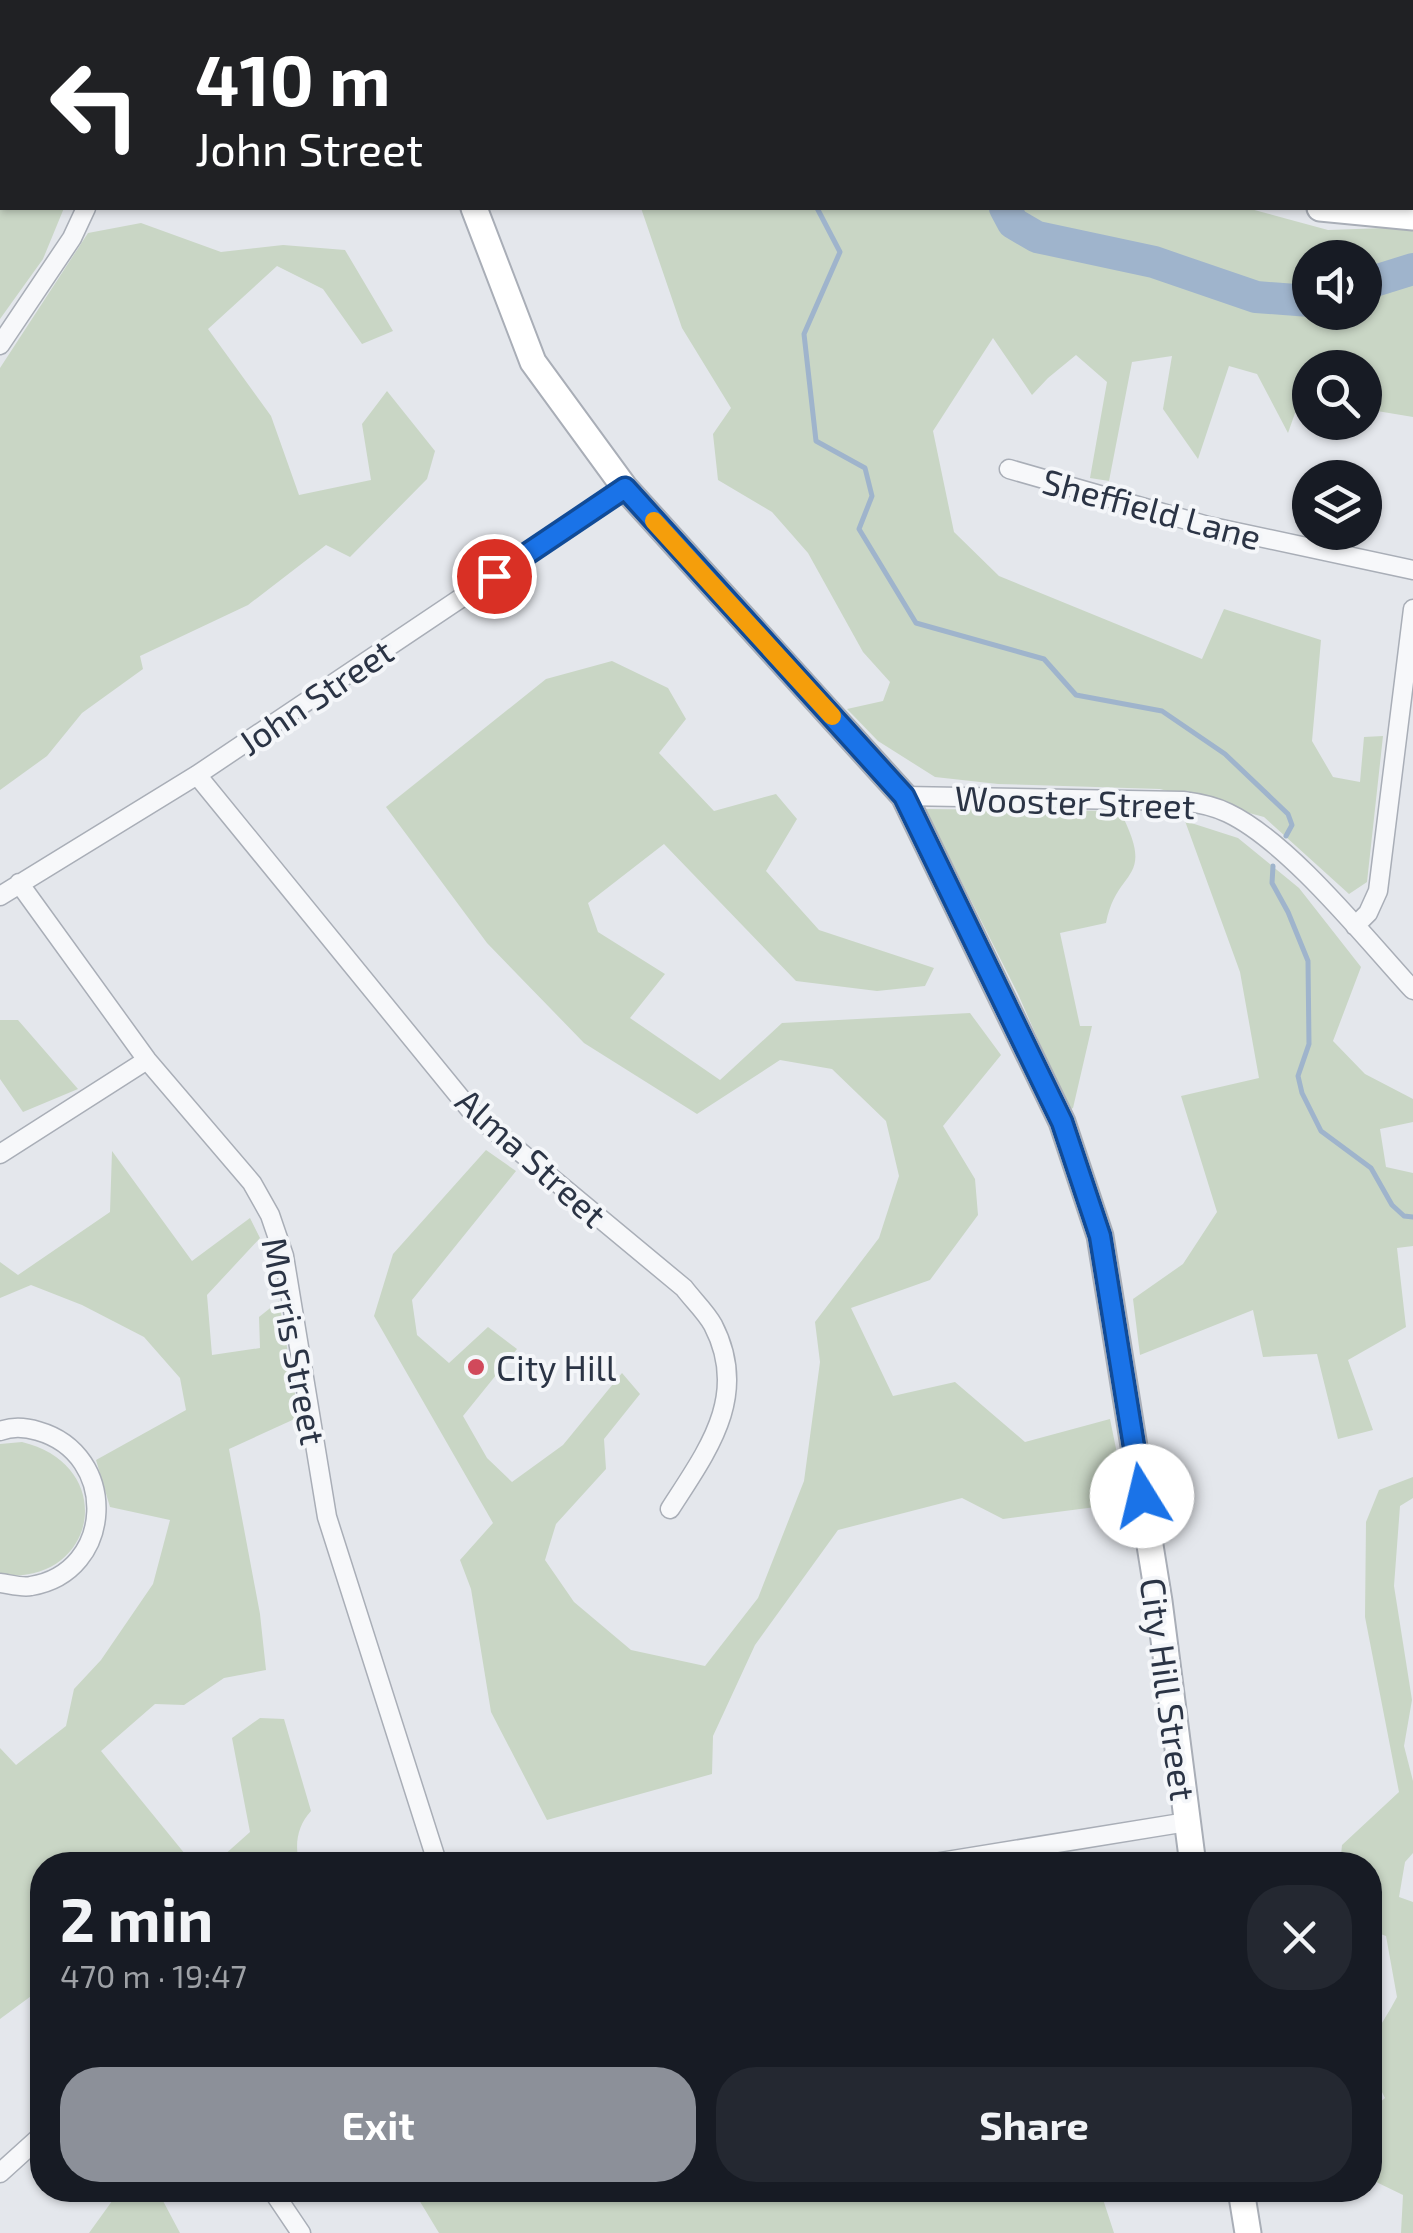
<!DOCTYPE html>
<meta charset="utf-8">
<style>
:root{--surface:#171b24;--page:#242831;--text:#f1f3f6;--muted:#9ea1a6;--accent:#8c9099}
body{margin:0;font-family:"Exo 2",sans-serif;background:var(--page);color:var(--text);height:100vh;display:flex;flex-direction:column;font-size:38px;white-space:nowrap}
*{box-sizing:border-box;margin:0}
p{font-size:32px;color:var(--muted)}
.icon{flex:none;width:55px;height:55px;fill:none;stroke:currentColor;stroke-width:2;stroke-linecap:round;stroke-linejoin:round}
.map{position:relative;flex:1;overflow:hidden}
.details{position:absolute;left:30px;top:1852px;width:1352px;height:350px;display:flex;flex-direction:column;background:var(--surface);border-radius:40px;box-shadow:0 2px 8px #0004}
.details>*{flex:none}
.top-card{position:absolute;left:0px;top:0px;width:1415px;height:210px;box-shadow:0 2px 8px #0004;background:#202124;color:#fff;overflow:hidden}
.controls{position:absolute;left:1292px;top:240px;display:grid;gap:20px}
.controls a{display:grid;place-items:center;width:90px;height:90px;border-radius:50%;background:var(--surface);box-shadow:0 2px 8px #0004;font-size:50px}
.pin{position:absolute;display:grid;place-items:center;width:85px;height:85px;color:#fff;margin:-42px;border:5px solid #fff;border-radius:50%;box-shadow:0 2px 10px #0007}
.me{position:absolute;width:110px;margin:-55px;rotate:351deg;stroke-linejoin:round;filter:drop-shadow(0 0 8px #0008)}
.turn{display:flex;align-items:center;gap:35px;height:210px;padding:0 30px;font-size:45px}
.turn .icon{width:130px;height:130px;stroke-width:2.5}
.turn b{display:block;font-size:70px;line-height:85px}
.round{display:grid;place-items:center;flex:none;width:105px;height:105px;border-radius:40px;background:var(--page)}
.head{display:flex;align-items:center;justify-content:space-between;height:170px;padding:0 30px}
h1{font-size:60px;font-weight:700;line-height:75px}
.button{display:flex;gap:20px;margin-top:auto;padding:20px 30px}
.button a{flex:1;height:115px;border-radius:40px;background:var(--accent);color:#fff;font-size:40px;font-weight:700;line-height:115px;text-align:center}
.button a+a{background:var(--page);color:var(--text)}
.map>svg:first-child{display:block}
.green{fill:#c9d6c5;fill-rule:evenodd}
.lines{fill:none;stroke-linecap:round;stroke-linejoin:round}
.stream{stroke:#9fb4cc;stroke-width:5}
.river{stroke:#9fb4cc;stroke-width:32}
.street-casing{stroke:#a9aeb7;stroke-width:21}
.secondary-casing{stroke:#a9aeb7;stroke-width:29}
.street{stroke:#f7f8fa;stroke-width:18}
.secondary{stroke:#fff;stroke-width:25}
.route-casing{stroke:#114b97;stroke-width:25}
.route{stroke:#1a73e8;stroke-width:18}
.slow{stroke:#f59e0b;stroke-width:18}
.poi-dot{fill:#d1495b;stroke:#f4f6f9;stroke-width:4}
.labels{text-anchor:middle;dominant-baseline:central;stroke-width:8;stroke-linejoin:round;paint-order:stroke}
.street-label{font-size:35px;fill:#2b3445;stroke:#f4f6f9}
.poi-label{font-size:35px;fill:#2b3445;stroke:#f4f6f9;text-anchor:start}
</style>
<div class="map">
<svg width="1413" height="2233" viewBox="0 0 1413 2233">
<rect width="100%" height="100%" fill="#e4e7ec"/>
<path class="green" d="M0 192 2 208H64L43 259 0 319Z
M641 208H1247L1328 230 1413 227V417L1365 409V368H1310V400L1300 399 1288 433 1257 374 1229 366 1198 459 1163 409 1172 356 1132 362 1109 481 1090 478 1107 382 1076 355 1048 378 1032 395 993 338 933 431 954 532 999 576 1202 659 1224 609 1321 640 1312 741 1333 777 1360 782 1364 737 1383 736 1367 882 1349 894 1264 817 1160 789 998 784 935 777 878 741 847 709 883 701 890 682 863 652 808 553 772 512 718 480 713 434 731 408 682 328ZM1310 258H1365V312H1310Z
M141 223 221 252 283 245 345 250 393 331 362 344 323 289 277 266 208 329 271 416 299 495 371 480 362 424 387 391 435 451 427 479 350 557 326 545 248 605 140 656 143 669 82 713 47 756 0 790V368L88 233Z
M612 661 668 688 686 719 659 753 714 811 776 794 797 819 766 871 819 930 934 968 925 986 877 991 796 981 664 844 588 903 598 932 665 974 630 1018 720 1080 782 1023 970 1013 1001 1055 943 1126 975 1179 978 1215 930 1280 851 1308 893 1396 955 1382 1025 1442 1110 1419 1127 1503 1003 1519 962 1498 838 1530 755 1645 713 1736 712 1774 547 1820 491 1712 471 1589 460 1560 493 1523 374 1316 393 1254 486 1150 516 1171 412 1300 417 1335 449 1363 488 1327 517 1349 463 1416 487 1458 512 1482 563 1445 622 1373 640 1394 604 1439 606 1469 556 1524 545 1560 574 1602 631 1650 705 1666 758 1598 804 1481 820 1362 815 1322 879 1238 899 1176 886 1121 832 1069 780 1060 697 1114 584 1043 487 943 386 807 546 679Z
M925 809 1120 811C1157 883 1117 866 1106 923L1060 933 1080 1026H1092L1073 1108 1069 1110 1018 994Z
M1185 821 1238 838 1299 888 1361 967 1333 1041 1365 1074 1413 1099V1122L1380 1129 1386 1167 1413 1173V1246L1397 1248 1406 1327 1348 1360 1373 1430 1338 1439 1317 1354 1263 1357 1253 1310 1140 1355 1133 1299 1183 1264 1217 1212 1181 1096 1259 1078 1240 972Z
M0 1020H18L78 1089 23 1112 0 1079Z
M112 1151 192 1261 250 1218 260 1238 207 1295 212 1355 260 1348 259 1317 279 1301 299 1417 229 1449 260 1614 266 1670 224 1678 184 1705 155 1704 101 1751 194 1865H42V1988L0 2019V1748L16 1765 66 1726 74 1689 101 1660 153 1584 170 1520 110 1507 96 1460 186 1410 180 1378 144 1337 82 1305 31 1285 0 1298V1262L18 1275 110 1212Z
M22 1442C119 1465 98 1586 0 1575V1444Z
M1413 1477V1498L1400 1506 1394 1586 1412 1700 1404 1746 1413 1781V1853L1405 1862 1399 1897 1413 1902V2233H1401L1403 2195 1370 2179V2111L1385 2098C1357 2044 1371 2046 1397 1997L1386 1936 1370 1930V1865H1340L1342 1845 1399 1792 1365 1617 1366 1522 1379 1490Z
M260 1718 284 1719 311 1811C297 1826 294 1846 300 1865H213L250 1832 232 1738Z
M120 2190H162V2199L180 2233H89Z
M413 2190H1100L1114 2233H439Z"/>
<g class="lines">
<path class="stream" d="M751 0 753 2
M817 208 840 252 804 334 816 441 865 468 872 496 859 529 916 623 1044 659 1076 695 1162 711 1225 754 1288 814 1292 825 1286 836
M1273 866 1272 883 1288 912 1308 961 1309 1044 1298 1076 1302 1093 1321 1131 1371 1168 1392 1205 1404 1216 1413 1217"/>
<path class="river" d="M779 0 785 2
M1005 208 1013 223 1037 237 1154 262 1256 297 1310 301
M1365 284 1413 269"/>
<g class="street-casing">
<path id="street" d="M1412 25 1413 24
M0 345 72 238 86 208
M1009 469 1208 526 1413 570
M197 775 472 1112 684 1288C693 1300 706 1312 713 1325 750 1396 707 1451 670 1509
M904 796 1183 801C1199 803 1214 806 1228 813 1289 842 1366 939 1413 990
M19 883 147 1060 252 1183 270 1215 284 1256 327 1517 438 1865
M0 896 197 775 625 488
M1355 926 1368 913 1378 891 1413 609
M0 1154 147 1060
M0 1431C13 1426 25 1427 38 1431 119 1454 115 1572 31 1586 22 1588 9 1584 0 1583
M922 1865 1187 1822
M0 2173 42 2135
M272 2190 301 2233"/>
</g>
<g class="secondary-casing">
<path id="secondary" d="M388 0 390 2
M962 0 964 2
M0 77 2 78
M474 208 533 362 625 488 904 796 1062 1122 1100 1236 1159 1601 1193 1865
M1320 208 1413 217
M1241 2190 1248 2233"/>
</g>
<use href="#street" class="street"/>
<use href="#secondary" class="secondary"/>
</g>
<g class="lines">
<g class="route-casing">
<path id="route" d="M494 576 625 488 904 796 1062 1122 1100 1236 1142 1496"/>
</g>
<use href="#route" class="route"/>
<path class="slow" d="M654 521 832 716"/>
</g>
<circle class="poi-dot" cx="476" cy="1367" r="10"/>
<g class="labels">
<g class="street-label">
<text transform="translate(1152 508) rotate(15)">Sheffield Lane</text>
<text transform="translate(315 696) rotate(-34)">John Street</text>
<text transform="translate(1075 801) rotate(2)">Wooster Street</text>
<text transform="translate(532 1157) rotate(42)">Alma Street</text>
<text transform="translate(295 1341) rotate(79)">Morris Street</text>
<text transform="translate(1169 1689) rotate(82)">City Hill Street</text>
</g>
<g class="poi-label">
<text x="496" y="1367">City Hill</text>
</g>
</g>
</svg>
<div class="controls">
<a><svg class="icon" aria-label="sound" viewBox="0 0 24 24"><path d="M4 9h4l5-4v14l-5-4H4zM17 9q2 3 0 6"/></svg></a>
<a><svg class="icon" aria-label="search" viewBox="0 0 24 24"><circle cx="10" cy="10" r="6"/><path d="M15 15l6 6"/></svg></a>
<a><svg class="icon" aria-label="layers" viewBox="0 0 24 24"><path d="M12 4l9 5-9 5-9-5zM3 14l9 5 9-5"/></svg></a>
</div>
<div class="pin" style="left:494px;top:576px;background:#d93025"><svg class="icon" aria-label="arrive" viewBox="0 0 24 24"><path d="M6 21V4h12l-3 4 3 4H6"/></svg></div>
<svg class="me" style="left:1142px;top:1496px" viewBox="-20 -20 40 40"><circle r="19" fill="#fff"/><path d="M0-13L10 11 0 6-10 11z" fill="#1a73e8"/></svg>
<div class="top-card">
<div class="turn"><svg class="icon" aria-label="left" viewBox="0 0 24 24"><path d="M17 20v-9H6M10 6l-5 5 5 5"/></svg><div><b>410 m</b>John Street</div></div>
</div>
<section class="details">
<div class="head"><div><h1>2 min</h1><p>470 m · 19:47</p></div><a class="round"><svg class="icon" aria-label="close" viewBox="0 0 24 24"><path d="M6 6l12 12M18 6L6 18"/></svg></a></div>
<div class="button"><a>Exit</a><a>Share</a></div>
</section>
</div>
